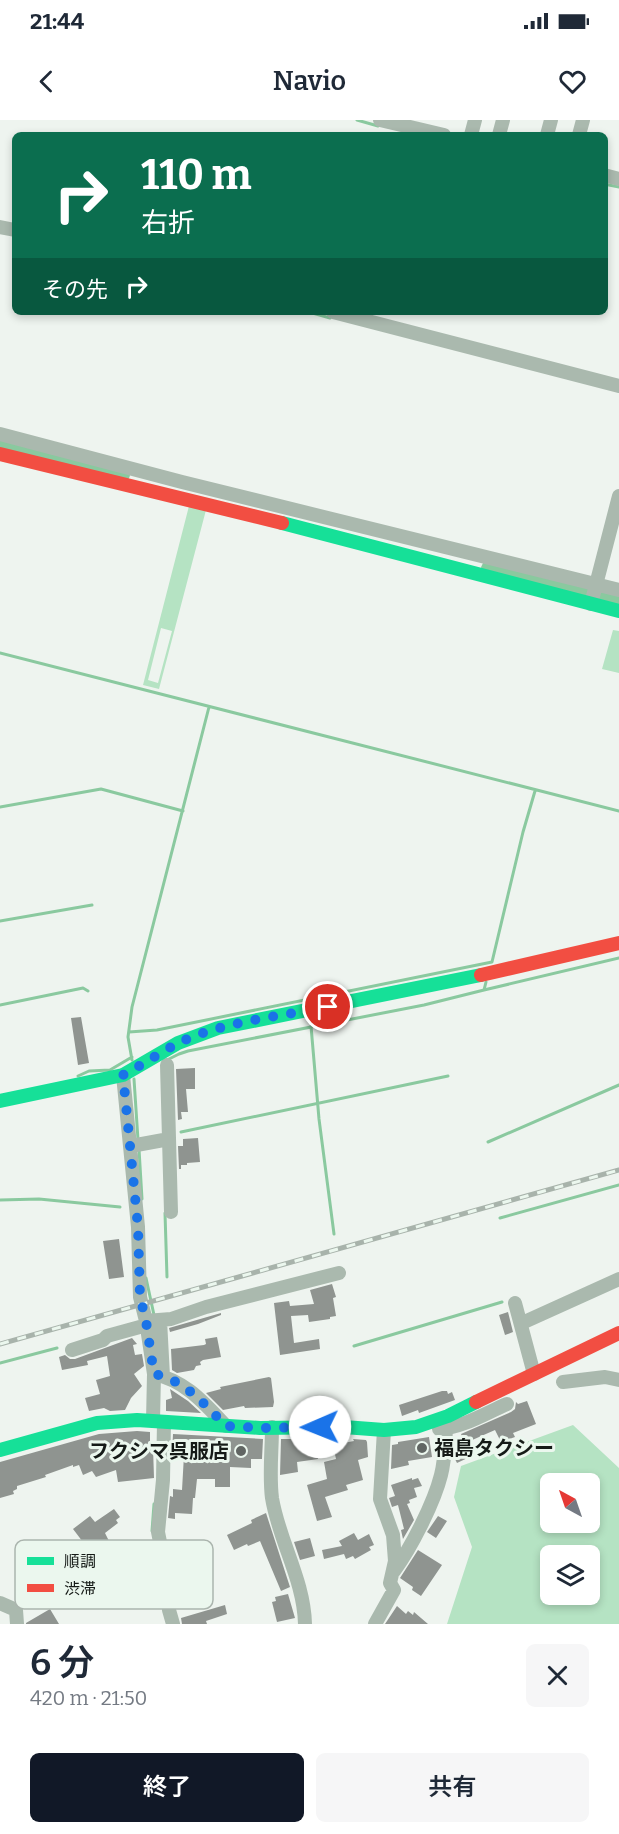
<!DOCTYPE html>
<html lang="ja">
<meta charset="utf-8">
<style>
:root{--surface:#fff;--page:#f6f6f7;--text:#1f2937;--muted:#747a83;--accent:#111827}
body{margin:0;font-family:Bitter,"Noto Sans JP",serif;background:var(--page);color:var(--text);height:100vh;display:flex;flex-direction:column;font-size:22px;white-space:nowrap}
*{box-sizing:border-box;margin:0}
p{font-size:20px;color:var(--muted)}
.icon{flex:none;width:33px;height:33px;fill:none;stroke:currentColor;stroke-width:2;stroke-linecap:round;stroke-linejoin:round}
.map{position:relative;height:1504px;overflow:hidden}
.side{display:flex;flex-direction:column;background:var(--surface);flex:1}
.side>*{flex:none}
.top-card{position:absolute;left:12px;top:12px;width:596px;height:183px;border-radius:9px;box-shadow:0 3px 9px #0003;background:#0b6e4f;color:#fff;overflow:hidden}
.needle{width:39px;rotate:320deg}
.tools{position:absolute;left:540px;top:1353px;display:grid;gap:12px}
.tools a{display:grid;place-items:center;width:60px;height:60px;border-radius:9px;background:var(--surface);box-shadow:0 3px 9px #0003;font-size:30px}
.pin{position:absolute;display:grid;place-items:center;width:51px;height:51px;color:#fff;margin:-26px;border:3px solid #fff;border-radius:50%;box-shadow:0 2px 6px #0007}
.me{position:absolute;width:66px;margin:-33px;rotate:269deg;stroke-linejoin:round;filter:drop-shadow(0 0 4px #0008)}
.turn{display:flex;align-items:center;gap:21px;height:126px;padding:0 30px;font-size:27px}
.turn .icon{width:78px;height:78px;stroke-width:2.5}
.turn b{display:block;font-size:42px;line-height:51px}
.then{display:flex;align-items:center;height:57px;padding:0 30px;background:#0003;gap:12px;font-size:22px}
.round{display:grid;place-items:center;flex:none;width:63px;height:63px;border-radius:9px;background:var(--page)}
.headline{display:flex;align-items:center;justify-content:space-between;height:102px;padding:0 30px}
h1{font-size:36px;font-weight:600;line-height:45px}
.button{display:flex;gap:12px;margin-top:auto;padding:12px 30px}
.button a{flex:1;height:69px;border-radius:9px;background:var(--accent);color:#fff;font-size:24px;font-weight:600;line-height:69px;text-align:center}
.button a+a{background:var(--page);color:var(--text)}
.status{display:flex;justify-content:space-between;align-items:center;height:42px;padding:0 30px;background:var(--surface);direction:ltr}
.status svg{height:16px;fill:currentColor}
header{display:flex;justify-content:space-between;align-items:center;height:78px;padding:0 30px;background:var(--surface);font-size:27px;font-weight:600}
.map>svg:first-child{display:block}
.green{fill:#b5e3c3;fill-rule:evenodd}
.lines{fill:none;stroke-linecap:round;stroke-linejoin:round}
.stream{stroke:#8ac99f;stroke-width:3}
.river{stroke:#8ac99f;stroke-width:20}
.building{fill:#8f9490}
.street{stroke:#aab9ae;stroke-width:14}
.fast{stroke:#16e098;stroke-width:14}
.jam{stroke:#f24e42;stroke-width:14}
.rail-casing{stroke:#a8b3ab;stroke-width:5}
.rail{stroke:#ebf7ee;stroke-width:3;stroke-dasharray:9;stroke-linecap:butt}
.route{stroke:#1a73e8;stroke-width:10;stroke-dasharray:0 18}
.poi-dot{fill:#616663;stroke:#ebf7ee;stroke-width:2}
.labels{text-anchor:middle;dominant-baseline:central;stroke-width:6;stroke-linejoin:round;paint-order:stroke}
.poi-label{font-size:20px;font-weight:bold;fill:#151a17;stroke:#ebf7ee;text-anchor:start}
.key{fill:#ebf7ee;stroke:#abb5ae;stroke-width:1.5}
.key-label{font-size:16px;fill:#151a17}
</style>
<div class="status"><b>21:44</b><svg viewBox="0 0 49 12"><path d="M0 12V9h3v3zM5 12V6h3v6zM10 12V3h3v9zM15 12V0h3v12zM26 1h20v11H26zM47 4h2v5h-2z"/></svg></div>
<header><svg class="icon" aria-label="back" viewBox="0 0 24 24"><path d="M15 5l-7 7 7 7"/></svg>Navio<svg class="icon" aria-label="heart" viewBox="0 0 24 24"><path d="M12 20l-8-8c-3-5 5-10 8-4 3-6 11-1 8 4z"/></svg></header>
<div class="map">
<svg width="619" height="1504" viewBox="0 0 619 1504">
<rect width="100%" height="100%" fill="#eef4ef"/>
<path class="green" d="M189 386 206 390 159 569 143 565ZM161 508 172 511 158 563 148 560Z
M613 510 619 511V553L602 549Z
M573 1305 619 1348V1504H447L472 1427 454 1377 461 1346ZM550 1364H590V1402H550ZM550 1436H590V1474H550Z"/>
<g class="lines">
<path class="stream" d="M357 0 378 6
M604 64 619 67
M309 192 330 198
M0 533 619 691
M0 687 101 669 183 691
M0 801 92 785
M484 870 619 838
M0 885 83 868 88 871
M311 906 319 999 334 1114
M129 912 157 910 492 842 523 712 535 671
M132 940 128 917 132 887 209 587
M165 941 179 934 188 931 424 885 484 870 486 862
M78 956 89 951 110 950 132 937
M134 959 138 1020
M181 1012 448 956
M488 1022 619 965
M139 1029 142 1079
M0 1080 39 1079 120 1087
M165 1093 167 1157
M500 1098 619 1065
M146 1158 154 1195
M354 1226 502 1182
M0 1243 57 1228
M152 1411 154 1384"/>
<path class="river" d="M0 324 120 354
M491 449 619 481"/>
</g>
<path class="building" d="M81 897 89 943 78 945 71 898Z
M195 948V969H186L188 992H181L182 999 178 1000 176 949Z
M198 1018 200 1042 187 1043V1045H181V1049H179L178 1026H183V1019Z
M119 1119 124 1157 109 1159 103 1121Z
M332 1164 336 1177 333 1178 336 1196 330 1197V1199L309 1202 308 1195 291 1196 294 1223 319 1219 320 1229 280 1235 274 1183 289 1181 290 1186 314 1184 310 1170Z
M508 1192 513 1212 505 1215 499 1195Z
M221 1193V1195L198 1204 170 1212 169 1208Z
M217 1217 221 1237 203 1240 200 1242 201 1245 196 1246 194 1250 177 1253 172 1250 171 1229 204 1225 206 1224 205 1219Z
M132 1218 137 1224 133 1225 135 1235 142 1234 144 1246 134 1254 142 1266 131 1278 125 1290 110 1291 104 1288 89 1291 85 1278 100 1274 96 1260 110 1256 107 1236 87 1241 88 1245 62 1250 59 1237 65 1235 70 1239H75Z
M269 1257 271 1258 274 1282 273 1287 245 1288 244 1286 223 1290 206 1273 221 1269 220 1267Z
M170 1269 188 1281 201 1293 166 1291V1280L172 1278Z
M442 1271H447L448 1274 452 1272 455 1280 419 1293 418 1290 402 1296 399 1285Z
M527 1281 536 1304 513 1313 515 1317 501 1322 495 1310 470 1321 476 1334 457 1343 453 1335 454 1323 463 1319 461 1314 511 1292 515 1289 516 1282 518 1284Z
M137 1311 150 1312V1327H153L154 1358 118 1362 116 1350 96 1357 92 1351 83 1355 79 1345 73 1347V1345L45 1355 46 1357 17 1366V1369L13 1371 14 1374 0 1378V1342L99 1314Z
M173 1314 263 1319 262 1339H251V1348L230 1347V1367H215V1359H197L195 1378H193L192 1394 175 1393V1399L168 1398 170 1376 173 1377V1369L182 1370 184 1335 172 1334Z
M429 1317 432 1337 408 1341 409 1345 391 1349 392 1325 398 1324V1322Z
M281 1319H311V1322L315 1321 318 1339 297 1342 298 1352 280 1355Z
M353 1319 366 1320 367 1322 368 1337 358 1340 363 1360 346 1365 348 1370 325 1377 332 1397 317 1401 307 1365 327 1359 324 1342 336 1339 333 1325 354 1321Z
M412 1358V1360L418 1358 422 1366 414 1368 417 1377 409 1380 410 1383 407 1384 414 1400 403 1419 401 1410 404 1409 398 1385 392 1387 389 1378 395 1376 391 1365Z
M114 1389 120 1397 116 1400 118 1403 105 1413 111 1425 89 1430 73 1409 90 1396 95 1402Z
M266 1393 290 1467 281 1471 260 1421 248 1426 247 1424 234 1430 227 1415 252 1403 251 1400Z
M438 1396 447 1401 436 1418 427 1412Z
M354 1413 358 1420 369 1414 374 1425 369 1427 371 1430 355 1439 353 1436 346 1439 344 1434 324 1439 322 1430 342 1426 339 1421Z
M310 1418 315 1436 300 1440 294 1422Z
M418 1430 442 1445 421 1476 412 1470 413 1467 400 1458Z
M288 1474 295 1498 277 1502 272 1482 276 1481 275 1477Z
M225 1485 227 1494 206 1501 207 1504H182L181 1498Z
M397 1486 406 1494 408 1491 413 1495 414 1492 428 1504H385Z
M50 1489 59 1504H26V1503Z"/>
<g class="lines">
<path class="street" d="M380 0 444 15
M471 15 475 0
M499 15 503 0
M547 15 551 0
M579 15 583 0
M604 55 619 59
M0 107 15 110
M333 192 619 266
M0 314 182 362 619 470
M591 484 619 376
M167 945 171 1092
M123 955 138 1107 140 1177 146 1201 154 1254 153 1301
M131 1026 169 1019
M515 1183 534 1254
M160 1200 163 1256
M146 1201 171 1199 206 1187 339 1153
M522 1203 619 1159
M72 1230 103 1220 107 1216 147 1205
M154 1254C186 1261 204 1283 226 1306
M563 1262 605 1257 619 1260
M164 1302 163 1360 158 1412 164 1442 169 1490 173 1504
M272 1307C272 1330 269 1355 272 1378 279 1421 304 1460 305 1504
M439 1309C462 1308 486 1293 507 1284
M394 1451C411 1428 434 1383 441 1355 445 1340 445 1324 446 1309
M0 1483 16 1490 17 1504
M375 1504 394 1470 390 1463 395 1441 393 1415 380 1379 384 1310"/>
<path class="fast" d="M282 403 619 491
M0 981 123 955 178 923 218 908 481 855
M0 1330 97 1303 137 1300 260 1308 344 1307 384 1310 416 1307 448 1296 476 1282"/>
<path class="jam" d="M0 334 282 403
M481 855 619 823
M476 1282 619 1213"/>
<g class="rail-casing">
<path id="rail" d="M0 1224 619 1050"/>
</g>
<use href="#rail" class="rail"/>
</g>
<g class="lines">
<path class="route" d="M320 1307 260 1308 226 1306C204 1284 186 1261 154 1254L146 1201 140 1177 138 1107 123 955C148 942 173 923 200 914 241 900 286 895 328 887"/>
</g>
<g class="poi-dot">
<circle cx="422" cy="1328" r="6"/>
<circle cx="241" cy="1331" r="6"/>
</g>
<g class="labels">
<g class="poi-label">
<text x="434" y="1328">福島タクシー</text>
<text x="229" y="1331" text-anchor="end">フクシマ呉服店</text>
</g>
</g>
<rect x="15" y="1420" width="198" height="69" rx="9" class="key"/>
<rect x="27" y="1437" width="27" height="8" fill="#16e098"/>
<rect x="27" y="1464" width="27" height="8" fill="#f24e42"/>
<g class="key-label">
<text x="64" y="1447">順調</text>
<text x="64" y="1474">渋滞</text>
</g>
</svg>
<div class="tools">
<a><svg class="needle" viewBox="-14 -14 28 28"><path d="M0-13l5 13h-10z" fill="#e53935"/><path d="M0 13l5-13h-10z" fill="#747a83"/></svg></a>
<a><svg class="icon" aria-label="layers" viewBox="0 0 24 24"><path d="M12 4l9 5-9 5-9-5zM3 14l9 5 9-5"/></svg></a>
</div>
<div class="pin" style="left:328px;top:887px;background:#d93025"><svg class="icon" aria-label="arrive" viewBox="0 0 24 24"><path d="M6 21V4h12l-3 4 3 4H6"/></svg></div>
<svg class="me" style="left:320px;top:1307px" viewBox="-20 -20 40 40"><circle r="19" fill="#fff"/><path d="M0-13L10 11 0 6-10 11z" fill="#1a73e8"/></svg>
<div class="top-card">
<div class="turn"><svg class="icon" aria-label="right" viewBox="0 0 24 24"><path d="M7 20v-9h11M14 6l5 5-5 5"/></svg><div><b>110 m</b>右折</div></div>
<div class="then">その先<svg class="icon" aria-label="right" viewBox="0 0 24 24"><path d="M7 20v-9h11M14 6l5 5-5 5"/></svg></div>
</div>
</div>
<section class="side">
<div class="headline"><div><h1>6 分</h1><p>420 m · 21:50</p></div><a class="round"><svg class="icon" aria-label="close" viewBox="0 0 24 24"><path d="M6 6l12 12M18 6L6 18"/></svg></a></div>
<div class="button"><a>終了</a><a>共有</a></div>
</section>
